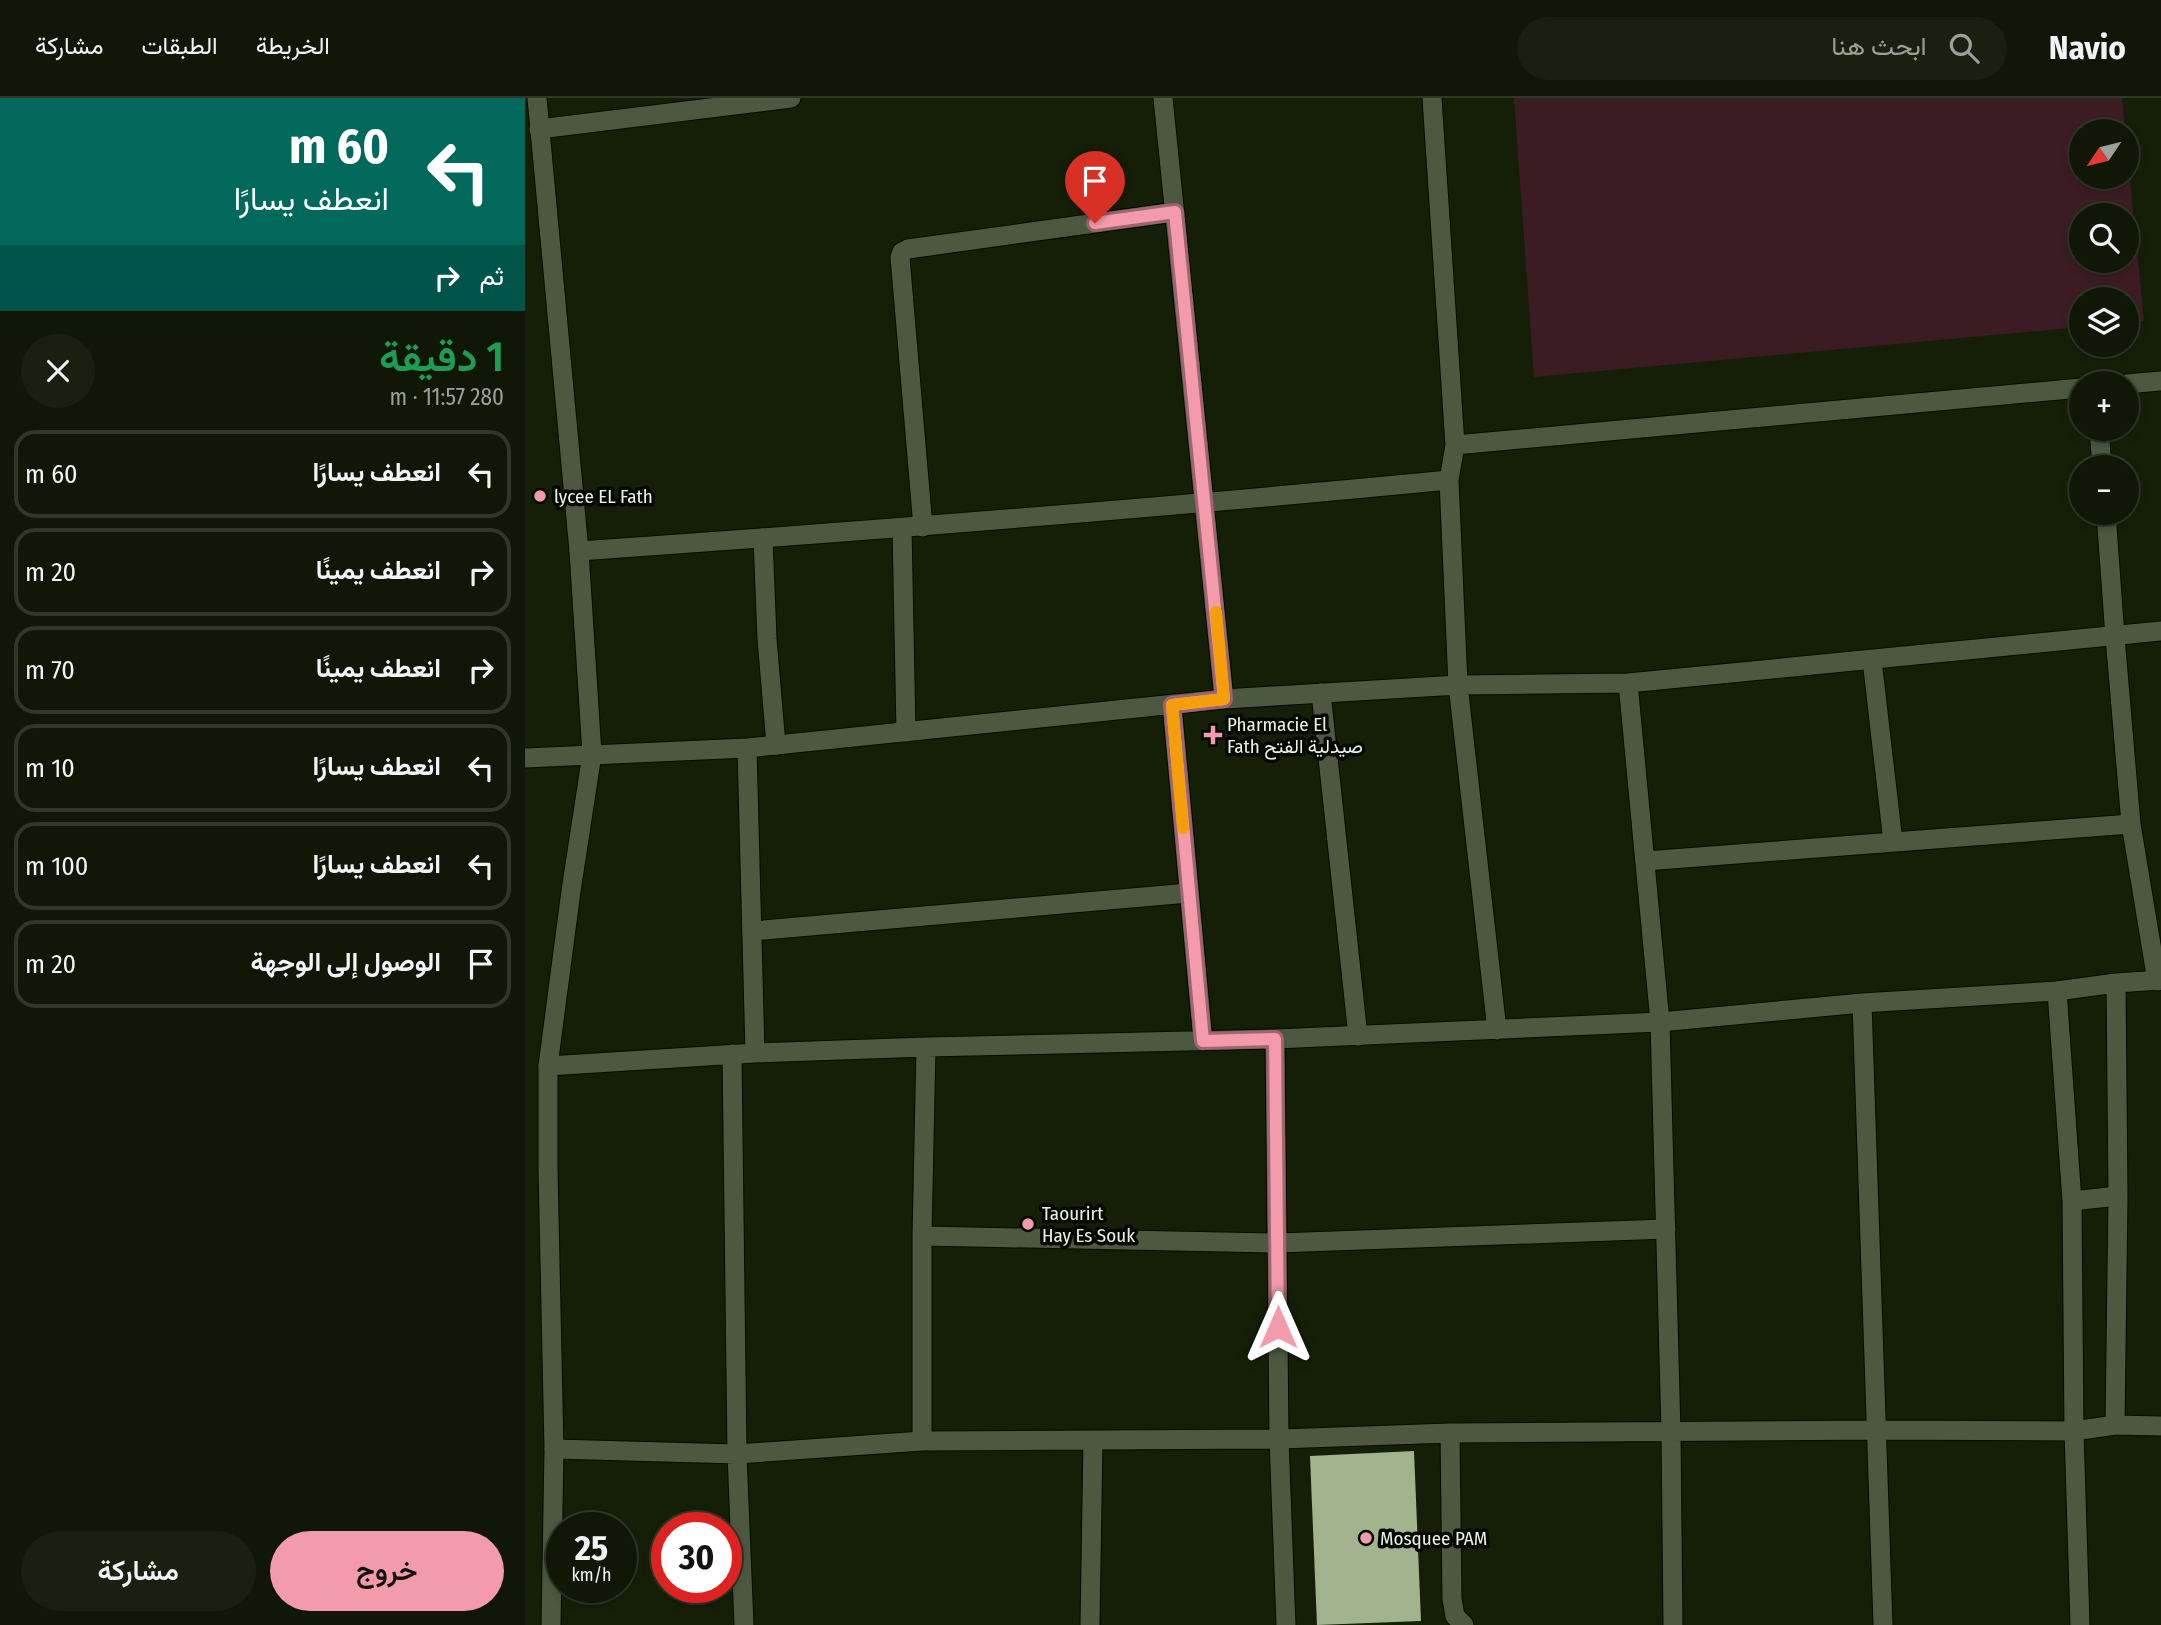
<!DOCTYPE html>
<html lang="ar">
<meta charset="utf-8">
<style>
:root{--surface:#101706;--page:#192010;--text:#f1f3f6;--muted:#9c9f9b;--line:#303628;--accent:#f39aab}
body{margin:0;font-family:"Fira Sans Condensed",Vazirmatn,sans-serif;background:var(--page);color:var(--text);direction:rtl;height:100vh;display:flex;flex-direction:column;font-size:26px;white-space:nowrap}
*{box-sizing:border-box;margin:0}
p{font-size:23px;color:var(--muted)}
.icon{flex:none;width:38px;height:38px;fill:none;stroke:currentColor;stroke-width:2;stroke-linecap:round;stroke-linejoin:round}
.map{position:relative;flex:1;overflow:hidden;direction:ltr}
.sheet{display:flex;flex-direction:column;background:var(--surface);width:525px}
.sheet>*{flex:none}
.hud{background:#00695c;color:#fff;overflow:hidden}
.needle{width:46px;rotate:235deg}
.fabs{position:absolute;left:1544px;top:21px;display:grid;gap:14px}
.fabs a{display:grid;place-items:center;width:70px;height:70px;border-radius:50%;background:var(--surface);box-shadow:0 4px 10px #0003,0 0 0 2px var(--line);font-size:35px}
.speed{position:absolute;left:21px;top:1414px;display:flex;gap:14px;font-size:35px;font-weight:700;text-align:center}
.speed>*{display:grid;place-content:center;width:91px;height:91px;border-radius:50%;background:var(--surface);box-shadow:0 4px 10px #0003,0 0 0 2px var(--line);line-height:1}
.speed small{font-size:18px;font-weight:400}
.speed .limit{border:10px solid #d22;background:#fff;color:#111}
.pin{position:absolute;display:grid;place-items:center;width:60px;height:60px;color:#fff;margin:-72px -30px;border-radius:50% 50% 50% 0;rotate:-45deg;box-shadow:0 0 7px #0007}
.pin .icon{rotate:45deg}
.me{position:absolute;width:77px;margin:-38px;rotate:0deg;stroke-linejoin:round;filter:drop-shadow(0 0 5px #0008)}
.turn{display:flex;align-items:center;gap:24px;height:147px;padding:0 21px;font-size:32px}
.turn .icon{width:91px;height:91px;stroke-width:2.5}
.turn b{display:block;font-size:49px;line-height:60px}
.then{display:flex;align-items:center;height:66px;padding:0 21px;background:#0003;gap:14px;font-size:26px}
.round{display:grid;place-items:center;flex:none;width:74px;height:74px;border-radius:37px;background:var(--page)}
.overview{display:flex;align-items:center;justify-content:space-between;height:119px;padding:0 21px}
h1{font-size:42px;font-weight:600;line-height:52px;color:#1e9e55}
.button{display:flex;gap:14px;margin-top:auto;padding:14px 21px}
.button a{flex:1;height:80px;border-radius:42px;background:var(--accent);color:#111;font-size:28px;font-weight:600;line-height:80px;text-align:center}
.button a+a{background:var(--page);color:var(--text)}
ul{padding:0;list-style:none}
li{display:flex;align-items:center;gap:21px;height:88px;margin:0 14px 10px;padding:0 7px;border:4px solid var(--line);border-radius:21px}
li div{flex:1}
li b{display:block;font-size:26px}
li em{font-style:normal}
header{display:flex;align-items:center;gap:42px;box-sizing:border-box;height:98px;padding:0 35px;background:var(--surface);border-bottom:2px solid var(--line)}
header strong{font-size:33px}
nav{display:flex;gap:38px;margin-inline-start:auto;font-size:24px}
.search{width:490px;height:63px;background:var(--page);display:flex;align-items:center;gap:18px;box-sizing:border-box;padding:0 24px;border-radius:38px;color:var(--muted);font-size:26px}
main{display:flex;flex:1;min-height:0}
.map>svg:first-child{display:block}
.green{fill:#3c1c23;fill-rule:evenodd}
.building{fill:#a1b48e}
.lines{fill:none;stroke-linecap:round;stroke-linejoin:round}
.service-casing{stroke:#030900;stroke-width:21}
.minor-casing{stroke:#030900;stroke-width:21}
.secondary-casing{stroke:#030900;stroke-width:21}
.service{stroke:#4c5940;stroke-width:19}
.minor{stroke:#4c5940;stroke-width:19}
.secondary{stroke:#4c5940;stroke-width:19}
.route-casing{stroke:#9e646f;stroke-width:18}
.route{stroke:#f39aab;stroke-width:12}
.slow{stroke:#f59e0b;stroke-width:12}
.poi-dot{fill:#f39aab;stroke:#040702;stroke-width:2.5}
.labels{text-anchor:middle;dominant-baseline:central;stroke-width:7;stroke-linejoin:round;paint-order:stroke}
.poi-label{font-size:19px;fill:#eaf2e3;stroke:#040702;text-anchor:start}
</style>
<header>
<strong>Navio</strong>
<div class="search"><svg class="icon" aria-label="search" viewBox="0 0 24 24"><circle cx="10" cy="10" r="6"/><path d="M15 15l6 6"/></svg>ابحث هنا</div>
<nav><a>الخريطة</a><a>الطبقات</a><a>مشاركة</a></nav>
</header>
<main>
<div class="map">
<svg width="1636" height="1527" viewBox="0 0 1636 1527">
<rect width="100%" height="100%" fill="#151f08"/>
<path class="green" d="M989 0H1597L1600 33H1556V79H1601V42L1619 223 1601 225V201H1556V229L1009 279ZM1556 117H1601V163H1556Z"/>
<path class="building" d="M889 1353 896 1523 792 1527 785 1358Z"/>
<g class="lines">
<g class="service-casing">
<path id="service" d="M398 429 375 159 377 154 383 151 650 114
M377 430 381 634
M238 440 242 541 251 647
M1590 539 1606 726 1632 883
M1347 562 1368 744
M796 595 833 938
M1120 763 1606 726
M227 833 664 795
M753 1145 1141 1131"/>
</g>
<g class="minor-casing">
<path id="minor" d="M638 0 699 601
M907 0 930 347
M14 31 266 0
M1601 286 1636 283
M1574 331 1577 369
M1581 415 1590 539
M54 453C344 433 634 410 924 382
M1103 585 1135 924 1146 1334 1148 1527
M647 607 678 943
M222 650 230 955
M0 660 222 650 699 601 933 587 1103 585 1636 533
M1532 893 1547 1103 1549 1333 1555 1527
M1337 905 1358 1527
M972 932 933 587 924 382 930 347 1556 290
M750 941 754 1341 761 1527
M207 956 212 1356 219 1527
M23 968 230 955 401 949 750 941 1135 924 1337 905 1532 893 1591 885 1636 882
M1547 1103 1593 1098
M397 1138 753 1145
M1590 1327 1593 1098 1591 885
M925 1335 927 1501 930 1518 939 1527
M397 1343V1138L401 949
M29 1351 212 1356 397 1343 754 1341 925 1335 1353 1332 1549 1333 1590 1327 1636 1328
M565 1527 568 1342"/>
</g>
<g class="secondary-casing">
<path id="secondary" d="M12 0 54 453 67 656 46 793 23 968V1071L29 1351 26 1527"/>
</g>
<use href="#service" class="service"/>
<use href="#minor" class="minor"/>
<use href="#secondary" class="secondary"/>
</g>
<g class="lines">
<g class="route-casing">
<path id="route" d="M570 125 650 114 699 601 647 607 678 943 750 941 753 1229"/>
</g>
<use href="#route" class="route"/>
<path class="slow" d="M658 730 647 607 699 601 691 514"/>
</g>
<g class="poi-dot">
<circle cx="15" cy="398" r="7"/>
<path d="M684.5 626.5h7v7h7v7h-7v7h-7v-7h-7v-7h7z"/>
<circle cx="503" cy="1126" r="7"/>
<circle cx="841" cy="1440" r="7"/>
</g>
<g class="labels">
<g class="poi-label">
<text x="29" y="398">lycee EL Fath</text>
<text x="702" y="626">Pharmacie El<tspan x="702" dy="22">Fath صيدلية الفتح</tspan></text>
<text x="517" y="1115">Taourirt<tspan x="517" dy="22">Hay Es Souk</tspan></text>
<text x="855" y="1440">Mosquee PAM</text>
</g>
</g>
</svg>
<div class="fabs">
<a><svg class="needle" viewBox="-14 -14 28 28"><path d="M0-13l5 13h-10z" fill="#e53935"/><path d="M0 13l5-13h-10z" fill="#9c9f9b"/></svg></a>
<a><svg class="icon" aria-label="search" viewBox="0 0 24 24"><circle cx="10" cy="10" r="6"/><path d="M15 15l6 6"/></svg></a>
<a><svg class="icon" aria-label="layers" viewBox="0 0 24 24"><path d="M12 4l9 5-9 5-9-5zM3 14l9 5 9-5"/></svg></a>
<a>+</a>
<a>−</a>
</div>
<div class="speed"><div>25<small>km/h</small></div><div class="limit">30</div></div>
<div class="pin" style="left:570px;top:125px;background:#d93025"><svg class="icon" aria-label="arrive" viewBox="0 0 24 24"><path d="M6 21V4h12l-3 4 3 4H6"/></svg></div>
<svg class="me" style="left:753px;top:1229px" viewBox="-20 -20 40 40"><path d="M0-17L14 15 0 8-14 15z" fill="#f39aab" stroke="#fff" stroke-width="4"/></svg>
</div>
<section class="sheet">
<div class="hud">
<div class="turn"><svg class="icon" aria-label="left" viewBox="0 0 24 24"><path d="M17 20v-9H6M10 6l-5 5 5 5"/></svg><div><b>60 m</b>انعطف يسارًا</div></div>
<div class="then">ثم<svg class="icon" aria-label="right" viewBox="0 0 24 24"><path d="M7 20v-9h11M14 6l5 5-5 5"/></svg></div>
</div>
<div class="overview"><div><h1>1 دقيقة</h1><p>280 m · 11:57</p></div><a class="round"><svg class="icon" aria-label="close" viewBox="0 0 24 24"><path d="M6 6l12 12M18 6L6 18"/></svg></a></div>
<ul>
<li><svg class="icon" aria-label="left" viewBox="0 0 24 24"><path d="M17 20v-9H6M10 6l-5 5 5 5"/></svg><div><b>انعطف يسارًا</b></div><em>60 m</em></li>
<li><svg class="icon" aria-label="right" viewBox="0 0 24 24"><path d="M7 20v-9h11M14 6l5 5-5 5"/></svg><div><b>انعطف يمينًا</b></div><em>20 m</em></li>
<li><svg class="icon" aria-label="right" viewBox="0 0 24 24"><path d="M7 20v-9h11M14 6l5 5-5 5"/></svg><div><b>انعطف يمينًا</b></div><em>70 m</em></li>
<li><svg class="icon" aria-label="left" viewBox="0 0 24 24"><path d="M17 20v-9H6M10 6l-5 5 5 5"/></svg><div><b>انعطف يسارًا</b></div><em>10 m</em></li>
<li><svg class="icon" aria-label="left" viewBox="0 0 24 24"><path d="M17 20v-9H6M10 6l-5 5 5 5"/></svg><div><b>انعطف يسارًا</b></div><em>100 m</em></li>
<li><svg class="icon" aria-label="arrive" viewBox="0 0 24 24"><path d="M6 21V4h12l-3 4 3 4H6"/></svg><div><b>الوصول إلى الوجهة</b></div><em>20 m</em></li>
</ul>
<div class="button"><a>خروج</a><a>مشاركة</a></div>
</section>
</main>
